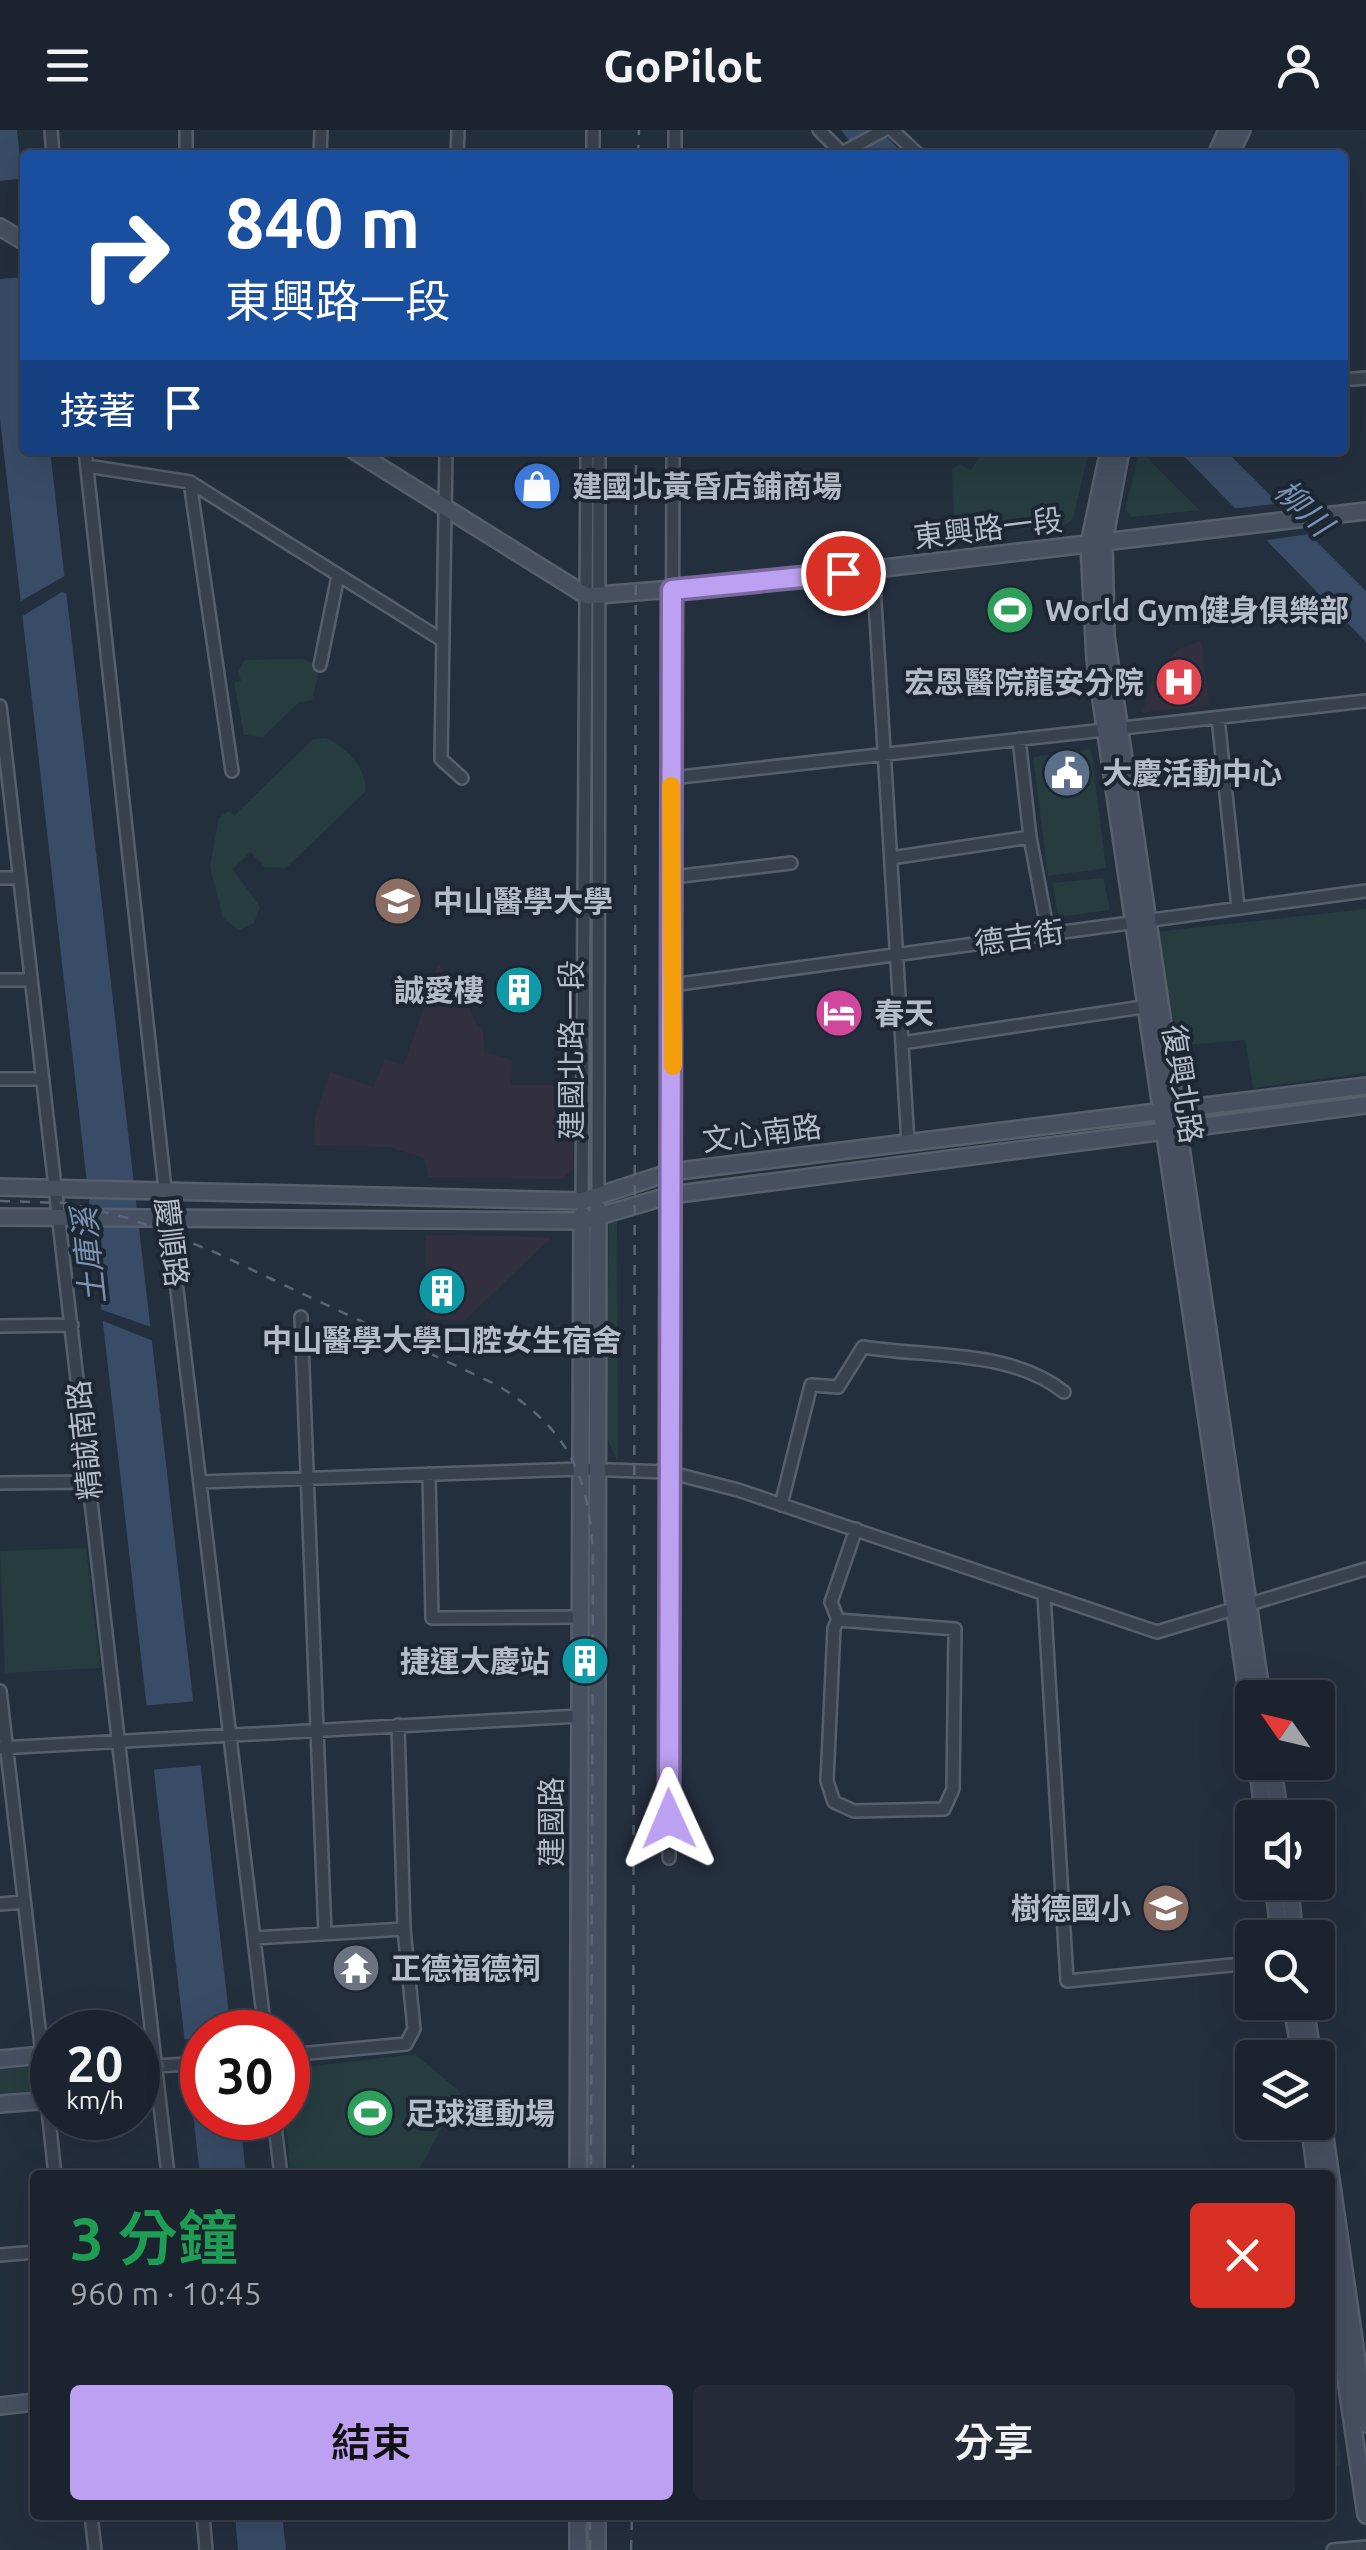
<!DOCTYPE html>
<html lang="zh-TW">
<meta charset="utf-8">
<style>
:root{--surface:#1b232e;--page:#242b36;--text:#f1f3f6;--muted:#a0a4aa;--line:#39404a;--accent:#bca0f2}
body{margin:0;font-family:Ubuntu,"Noto Sans TC",sans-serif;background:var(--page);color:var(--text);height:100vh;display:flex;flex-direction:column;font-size:38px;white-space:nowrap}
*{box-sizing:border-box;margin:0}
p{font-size:32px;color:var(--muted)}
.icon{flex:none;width:55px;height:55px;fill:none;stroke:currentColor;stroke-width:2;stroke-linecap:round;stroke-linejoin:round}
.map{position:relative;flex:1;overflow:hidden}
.drawer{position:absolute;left:30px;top:2040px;width:1305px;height:350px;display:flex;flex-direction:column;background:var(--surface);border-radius:10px;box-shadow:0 10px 40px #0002,0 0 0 2px var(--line)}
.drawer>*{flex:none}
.top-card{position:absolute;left:20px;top:20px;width:1328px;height:305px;border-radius:10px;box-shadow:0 10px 40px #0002,0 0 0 2px var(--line);background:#1a4fa0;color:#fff;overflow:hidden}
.needle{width:65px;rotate:304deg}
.fabs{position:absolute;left:1235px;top:1550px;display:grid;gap:20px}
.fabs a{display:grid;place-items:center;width:100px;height:100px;border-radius:10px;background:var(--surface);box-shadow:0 10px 40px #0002,0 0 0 2px var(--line);font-size:50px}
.speed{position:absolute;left:30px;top:1880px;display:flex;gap:20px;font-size:50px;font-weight:700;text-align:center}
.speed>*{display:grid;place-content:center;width:130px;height:130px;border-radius:50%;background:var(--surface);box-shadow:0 10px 40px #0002,0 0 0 2px var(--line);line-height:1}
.speed small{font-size:25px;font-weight:400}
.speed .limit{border:15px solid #d22;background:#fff;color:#111}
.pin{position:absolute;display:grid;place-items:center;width:85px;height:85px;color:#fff;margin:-42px;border:5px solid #fff;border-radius:50%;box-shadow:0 2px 10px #0007}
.me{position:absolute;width:110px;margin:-55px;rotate:359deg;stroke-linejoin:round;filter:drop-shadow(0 0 8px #0008)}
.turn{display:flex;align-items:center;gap:35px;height:210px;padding:0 40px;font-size:45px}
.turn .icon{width:130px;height:130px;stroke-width:2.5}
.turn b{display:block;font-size:70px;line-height:85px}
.then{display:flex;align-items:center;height:95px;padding:0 40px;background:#0003;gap:20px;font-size:38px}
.round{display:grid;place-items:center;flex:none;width:105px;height:105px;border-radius:10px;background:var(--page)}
.summary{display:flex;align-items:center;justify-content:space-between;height:170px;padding:0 40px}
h1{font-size:60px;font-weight:600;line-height:75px;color:#1e9e55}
.primary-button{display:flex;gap:20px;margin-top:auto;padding:20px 40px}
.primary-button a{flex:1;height:115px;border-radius:10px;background:var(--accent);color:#111;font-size:40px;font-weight:600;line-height:115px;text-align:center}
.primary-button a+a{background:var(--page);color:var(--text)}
header{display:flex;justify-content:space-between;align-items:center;height:130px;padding:0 40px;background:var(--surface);font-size:45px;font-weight:600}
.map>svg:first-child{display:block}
.medical{fill:#32303f}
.green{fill:#263c3f}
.water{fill:#394c67}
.pier{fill:#242f3e}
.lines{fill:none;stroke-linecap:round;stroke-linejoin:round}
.street-casing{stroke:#565f6c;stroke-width:16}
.secondary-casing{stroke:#565f6c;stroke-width:20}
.street{stroke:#38414e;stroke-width:11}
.secondary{stroke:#465061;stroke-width:15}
.rail{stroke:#5a6575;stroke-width:2.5;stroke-dasharray:10 10;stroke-linecap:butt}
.route-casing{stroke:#7a689d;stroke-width:25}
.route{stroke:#bca0f2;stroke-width:18}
.slow{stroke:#f59e0b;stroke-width:18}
.labels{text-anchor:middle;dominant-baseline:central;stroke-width:8;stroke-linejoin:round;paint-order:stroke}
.poi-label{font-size:30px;font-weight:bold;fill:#b4bcc9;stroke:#1d2633;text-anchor:start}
.street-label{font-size:30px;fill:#b4bcc9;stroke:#1d2633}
.water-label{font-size:32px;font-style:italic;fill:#7c92b1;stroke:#1d2633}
</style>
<header><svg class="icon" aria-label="menu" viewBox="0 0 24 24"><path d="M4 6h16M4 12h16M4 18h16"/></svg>GoPilot<svg class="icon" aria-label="person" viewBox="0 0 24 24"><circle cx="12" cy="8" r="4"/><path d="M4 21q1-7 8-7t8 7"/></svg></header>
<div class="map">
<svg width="1366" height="2420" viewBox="0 0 1366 2420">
<rect width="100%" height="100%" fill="#242f3e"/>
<path class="medical" d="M1201 511 1209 575 1142 583 1155 545 1179 519Z
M438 835 460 856 477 896 483 899 484 922 512 930 511 955H548L574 962 573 1039 562 1049 429 1047 424 1028 389 1017 314 1015 315 987 330 942 374 957 385 929 404 935Z
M426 1105 507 1106 551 1108 465 1190H442L425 1189Z"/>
<path class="green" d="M984 320H1089L1073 389 1065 395 955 405 952 339 959 334 971 340Z
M1140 320 1199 380 1132 387 1125 380Z
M303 529 320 536 312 570 298 573 263 607 244 605 234 552 241 551 238 541 245 530Z
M325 608C345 614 369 642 365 662L286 738 265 737 250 722 233 739 260 777 254 793 239 800 223 788 210 737 219 688 229 681 234 686 313 609Z
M1091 619 1106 738 1048 746 1033 627Z
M1103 748 1110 780 1058 787 1053 753Z
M1366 779V943L1253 958 1245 910 1171 916 1154 802Z
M617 1089 618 1332 606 1306 609 1093Z
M86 1418 100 1538 5 1543 0 1421Z
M415 1924 461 1963 416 2045H291L285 1988 290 1939Z
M52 1933V1959L0 1964V1938Z
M1330 2257 1341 2334 1330 2339Z"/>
<path class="water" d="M0 0H17L25 78V320H50L231 1902H202V1988H240L246 2045H200L0 289Z
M841 0H879L905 25H861Z
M1178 320H1225L1366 461V512Z
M235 2385H282L286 2420H238Z"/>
<path class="pier" d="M25 48V147L0 149V51Z
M1283 373 1315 403 1261 411 1231 379Z
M68 444 70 465 62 462 16 490 14 475Z
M97 1178 154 1198 156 1212 101 1190 98 1193Z
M198 1571 205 1635 148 1640 140 1576Z
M202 1908V1957L186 1959 180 1910Z"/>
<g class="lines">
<g class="street-casing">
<path id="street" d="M51 0 53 25
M819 0 842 23 884 0
M892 0 919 25
M186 25V0
M320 25 321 0
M457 25 458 0
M593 25V0
M675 25V0
M1342 250 1366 248
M85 320 165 1059 265 1902
M446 320 441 629 462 648
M87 336 190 352 442 510
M190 352 232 641
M873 439 908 1013
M320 535 338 446
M0 576 168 2045
M1218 588 1238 778
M1019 609 1030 707 1048 803
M671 648 1366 571
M891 728 1030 707
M673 747 791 733
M0 748H19
M0 850H31
M672 855 1366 761
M902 913 1143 877
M0 949H43
M598 1065 599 320
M582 1071 587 320
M301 1187 325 1804
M0 1196 72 1195
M429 1344 432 1488 579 1487
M200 1352 580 1339 668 1342 738 1360 1157 1502 1366 1439
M0 1353 89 1352
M781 1375 811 1255 838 1257 863 1217C931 1228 1009 1219 1064 1262
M1044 1465 1067 1851 1252 1833
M838 1490 834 1498 827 1651 834 1672 854 1681 944 1679 953 1659 955 1499 838 1490 831 1472 856 1399
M0 1561 42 1924
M398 1595 404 1799
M0 1618 579 1586
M669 1728 673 320
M0 1774 24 1772
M254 1808 404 1799 414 1899 406 1914 288 1925
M157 1936 202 1933
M47 1970 55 2045
M274 1988 281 2045
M0 2125 35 2122
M91 2385 95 2420
M203 2385 206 2420
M1333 2420 1366 2417"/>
</g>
<g class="secondary-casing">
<path id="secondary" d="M1216 25 1227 0
M1230 25 1242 0
M0 97 25 112
M353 320 587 466 782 450 1366 381
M1109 320 1089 414 1095 529 1252 1596
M1121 320 1104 412 1106 506 1262 1568
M0 1057 582 1071 671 1042 1366 956
M0 1087 582 1091 671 1065 1366 975
M1257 1632 1264 1688
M1272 1632 1280 1688
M1273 1752 1280 1808
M1289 1752 1295 1808
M1291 1872 1301 1928
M1304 1872 1313 1928
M138 1924 157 1936 138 1957
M0 1929 52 1924
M1318 1958 1366 2294
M0 1974 52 1970
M1309 1992 1316 2045
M578 2045 582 1085
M596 2045 598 1079
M1330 2142 1366 2385
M0 2276 35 2272
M578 2420V2385
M597 2420V2385"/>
</g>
<use href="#street" class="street"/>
<use href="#secondary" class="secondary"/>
<path class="rail" d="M638 25 639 0
M0 1071 66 1073 128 1088 212 1121 497 1255C568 1299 589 1343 593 1426L591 2045
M633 2045 636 320
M590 2420V2385
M631 2420 632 2385"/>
</g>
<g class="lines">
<g class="route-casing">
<path id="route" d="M669 1689 672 460 843 443"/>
</g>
<use href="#route" class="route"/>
<path class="slow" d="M671 656 673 936"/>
</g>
<defs>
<g id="shop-disc" transform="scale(2.5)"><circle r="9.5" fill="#3f7fe0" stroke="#1d2633"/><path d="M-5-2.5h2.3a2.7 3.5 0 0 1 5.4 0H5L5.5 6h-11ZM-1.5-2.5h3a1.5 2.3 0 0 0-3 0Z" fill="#fff"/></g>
<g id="stadium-disc" transform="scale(2.5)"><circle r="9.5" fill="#2e9e5b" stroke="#1d2633"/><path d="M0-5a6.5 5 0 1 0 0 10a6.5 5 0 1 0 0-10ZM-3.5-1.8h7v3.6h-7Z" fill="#fff"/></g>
<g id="hospital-disc" transform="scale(2.5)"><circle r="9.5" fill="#e0444e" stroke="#1d2633"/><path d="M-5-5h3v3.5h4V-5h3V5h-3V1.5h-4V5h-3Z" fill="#fff"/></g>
<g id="civic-disc" transform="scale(2.5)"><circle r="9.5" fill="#5c6f8a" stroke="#1d2633"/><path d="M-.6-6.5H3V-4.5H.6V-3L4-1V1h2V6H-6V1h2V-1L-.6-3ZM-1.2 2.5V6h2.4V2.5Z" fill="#fff"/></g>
<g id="university-disc" transform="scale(2.5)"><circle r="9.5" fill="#8d6e63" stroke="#1d2633"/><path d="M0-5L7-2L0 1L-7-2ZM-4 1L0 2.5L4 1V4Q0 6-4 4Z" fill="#fff"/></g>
<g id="building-disc" transform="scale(2.5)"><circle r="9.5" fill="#0f9aa8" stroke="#1d2633"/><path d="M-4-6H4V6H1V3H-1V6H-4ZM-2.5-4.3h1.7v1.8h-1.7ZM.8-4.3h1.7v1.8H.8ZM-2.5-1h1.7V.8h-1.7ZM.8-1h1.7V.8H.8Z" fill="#fff"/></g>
<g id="hotel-disc" transform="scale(2.5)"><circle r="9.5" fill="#d1479c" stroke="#1d2633"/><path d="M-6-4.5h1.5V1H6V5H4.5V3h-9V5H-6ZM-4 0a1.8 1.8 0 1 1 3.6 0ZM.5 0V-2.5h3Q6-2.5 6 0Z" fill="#fff"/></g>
<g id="school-disc" transform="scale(2.5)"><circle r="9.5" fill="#8d6e63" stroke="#1d2633"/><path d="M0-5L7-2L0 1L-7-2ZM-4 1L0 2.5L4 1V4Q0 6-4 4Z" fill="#fff"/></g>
<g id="temple-disc" transform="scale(2.5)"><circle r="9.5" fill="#6b7280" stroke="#1d2633"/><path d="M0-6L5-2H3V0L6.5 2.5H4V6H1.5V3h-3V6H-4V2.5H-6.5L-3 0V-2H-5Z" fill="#fff"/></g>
</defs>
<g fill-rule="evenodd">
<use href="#shop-disc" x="537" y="356"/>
<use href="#stadium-disc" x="1010" y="480"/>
<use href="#hospital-disc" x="1179" y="552"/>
<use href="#civic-disc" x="1067" y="643"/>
<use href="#university-disc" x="398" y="771"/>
<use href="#building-disc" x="519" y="860"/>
<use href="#hotel-disc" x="839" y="883"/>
<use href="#building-disc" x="442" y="1161"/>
<use href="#building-disc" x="585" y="1531"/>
<use href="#school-disc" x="1166" y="1778"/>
<use href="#temple-disc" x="356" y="1838"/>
<use href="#stadium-disc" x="370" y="1983"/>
</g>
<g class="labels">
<g class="poi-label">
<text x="572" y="356">建國北黃昏店鋪商場</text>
<text x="1045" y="480">World Gym健身俱樂部</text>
<text x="1144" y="552" text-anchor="end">宏恩醫院龍安分院</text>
<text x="1102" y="643">大慶活動中心</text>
<text x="433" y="771">中山醫學大學</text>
<text x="484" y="860" text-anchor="end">誠愛樓</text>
<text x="874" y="883">春天</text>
<text x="442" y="1210" text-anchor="middle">中山醫學大學口腔女生宿舍</text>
<text x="550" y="1531" text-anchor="end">捷運大慶站</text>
<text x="1131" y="1778" text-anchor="end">樹德國小</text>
<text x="391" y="1838">正德福德祠</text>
<text x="405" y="1983">足球運動場</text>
</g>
<g class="street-label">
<text transform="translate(988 398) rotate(-7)">東興路一段</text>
<text transform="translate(1019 807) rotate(-8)">德吉街</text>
<text transform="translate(571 920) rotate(-90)">建國北路一段</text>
<text transform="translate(1183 954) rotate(81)">復興北路</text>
<text transform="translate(762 1003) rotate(-7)">文心南路</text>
<text transform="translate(172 1112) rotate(83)">慶順路</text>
<text transform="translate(84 1310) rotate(-96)">精誠南路</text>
<text transform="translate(551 1692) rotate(-90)">建國路</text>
</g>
<g class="water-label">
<text transform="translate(1304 377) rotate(44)">柳川</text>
<text transform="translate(88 1126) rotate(-96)">土庫溪</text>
</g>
</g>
</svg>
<div class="fabs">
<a><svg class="needle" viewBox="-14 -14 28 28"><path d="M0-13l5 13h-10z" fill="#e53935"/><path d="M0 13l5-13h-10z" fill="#a0a4aa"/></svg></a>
<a><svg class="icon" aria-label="sound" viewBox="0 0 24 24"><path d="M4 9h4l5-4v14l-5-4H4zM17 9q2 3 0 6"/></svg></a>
<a><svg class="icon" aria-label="search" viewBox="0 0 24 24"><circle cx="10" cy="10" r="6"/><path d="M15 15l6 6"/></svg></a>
<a><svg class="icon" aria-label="layers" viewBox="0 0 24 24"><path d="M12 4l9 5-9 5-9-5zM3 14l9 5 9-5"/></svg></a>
</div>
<div class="speed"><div>20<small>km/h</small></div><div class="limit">30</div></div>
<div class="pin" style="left:843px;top:443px;background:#d93025"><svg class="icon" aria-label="arrive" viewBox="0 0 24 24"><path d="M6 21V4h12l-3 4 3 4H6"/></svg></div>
<svg class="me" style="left:669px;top:1689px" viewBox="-20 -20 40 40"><path d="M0-17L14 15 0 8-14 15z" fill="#bca0f2" stroke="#fff" stroke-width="4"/></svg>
<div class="top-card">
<div class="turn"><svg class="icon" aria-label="right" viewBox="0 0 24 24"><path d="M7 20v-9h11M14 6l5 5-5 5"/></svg><div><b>840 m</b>東興路一段</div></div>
<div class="then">接著<svg class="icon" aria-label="arrive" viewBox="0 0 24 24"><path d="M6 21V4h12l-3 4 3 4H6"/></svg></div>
</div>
<section class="drawer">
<div class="summary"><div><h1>3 分鐘</h1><p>960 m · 10:45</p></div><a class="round" style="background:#d93025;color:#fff"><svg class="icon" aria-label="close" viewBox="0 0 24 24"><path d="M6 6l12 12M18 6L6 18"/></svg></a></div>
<div class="primary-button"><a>結束</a><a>分享</a></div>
</section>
</div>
